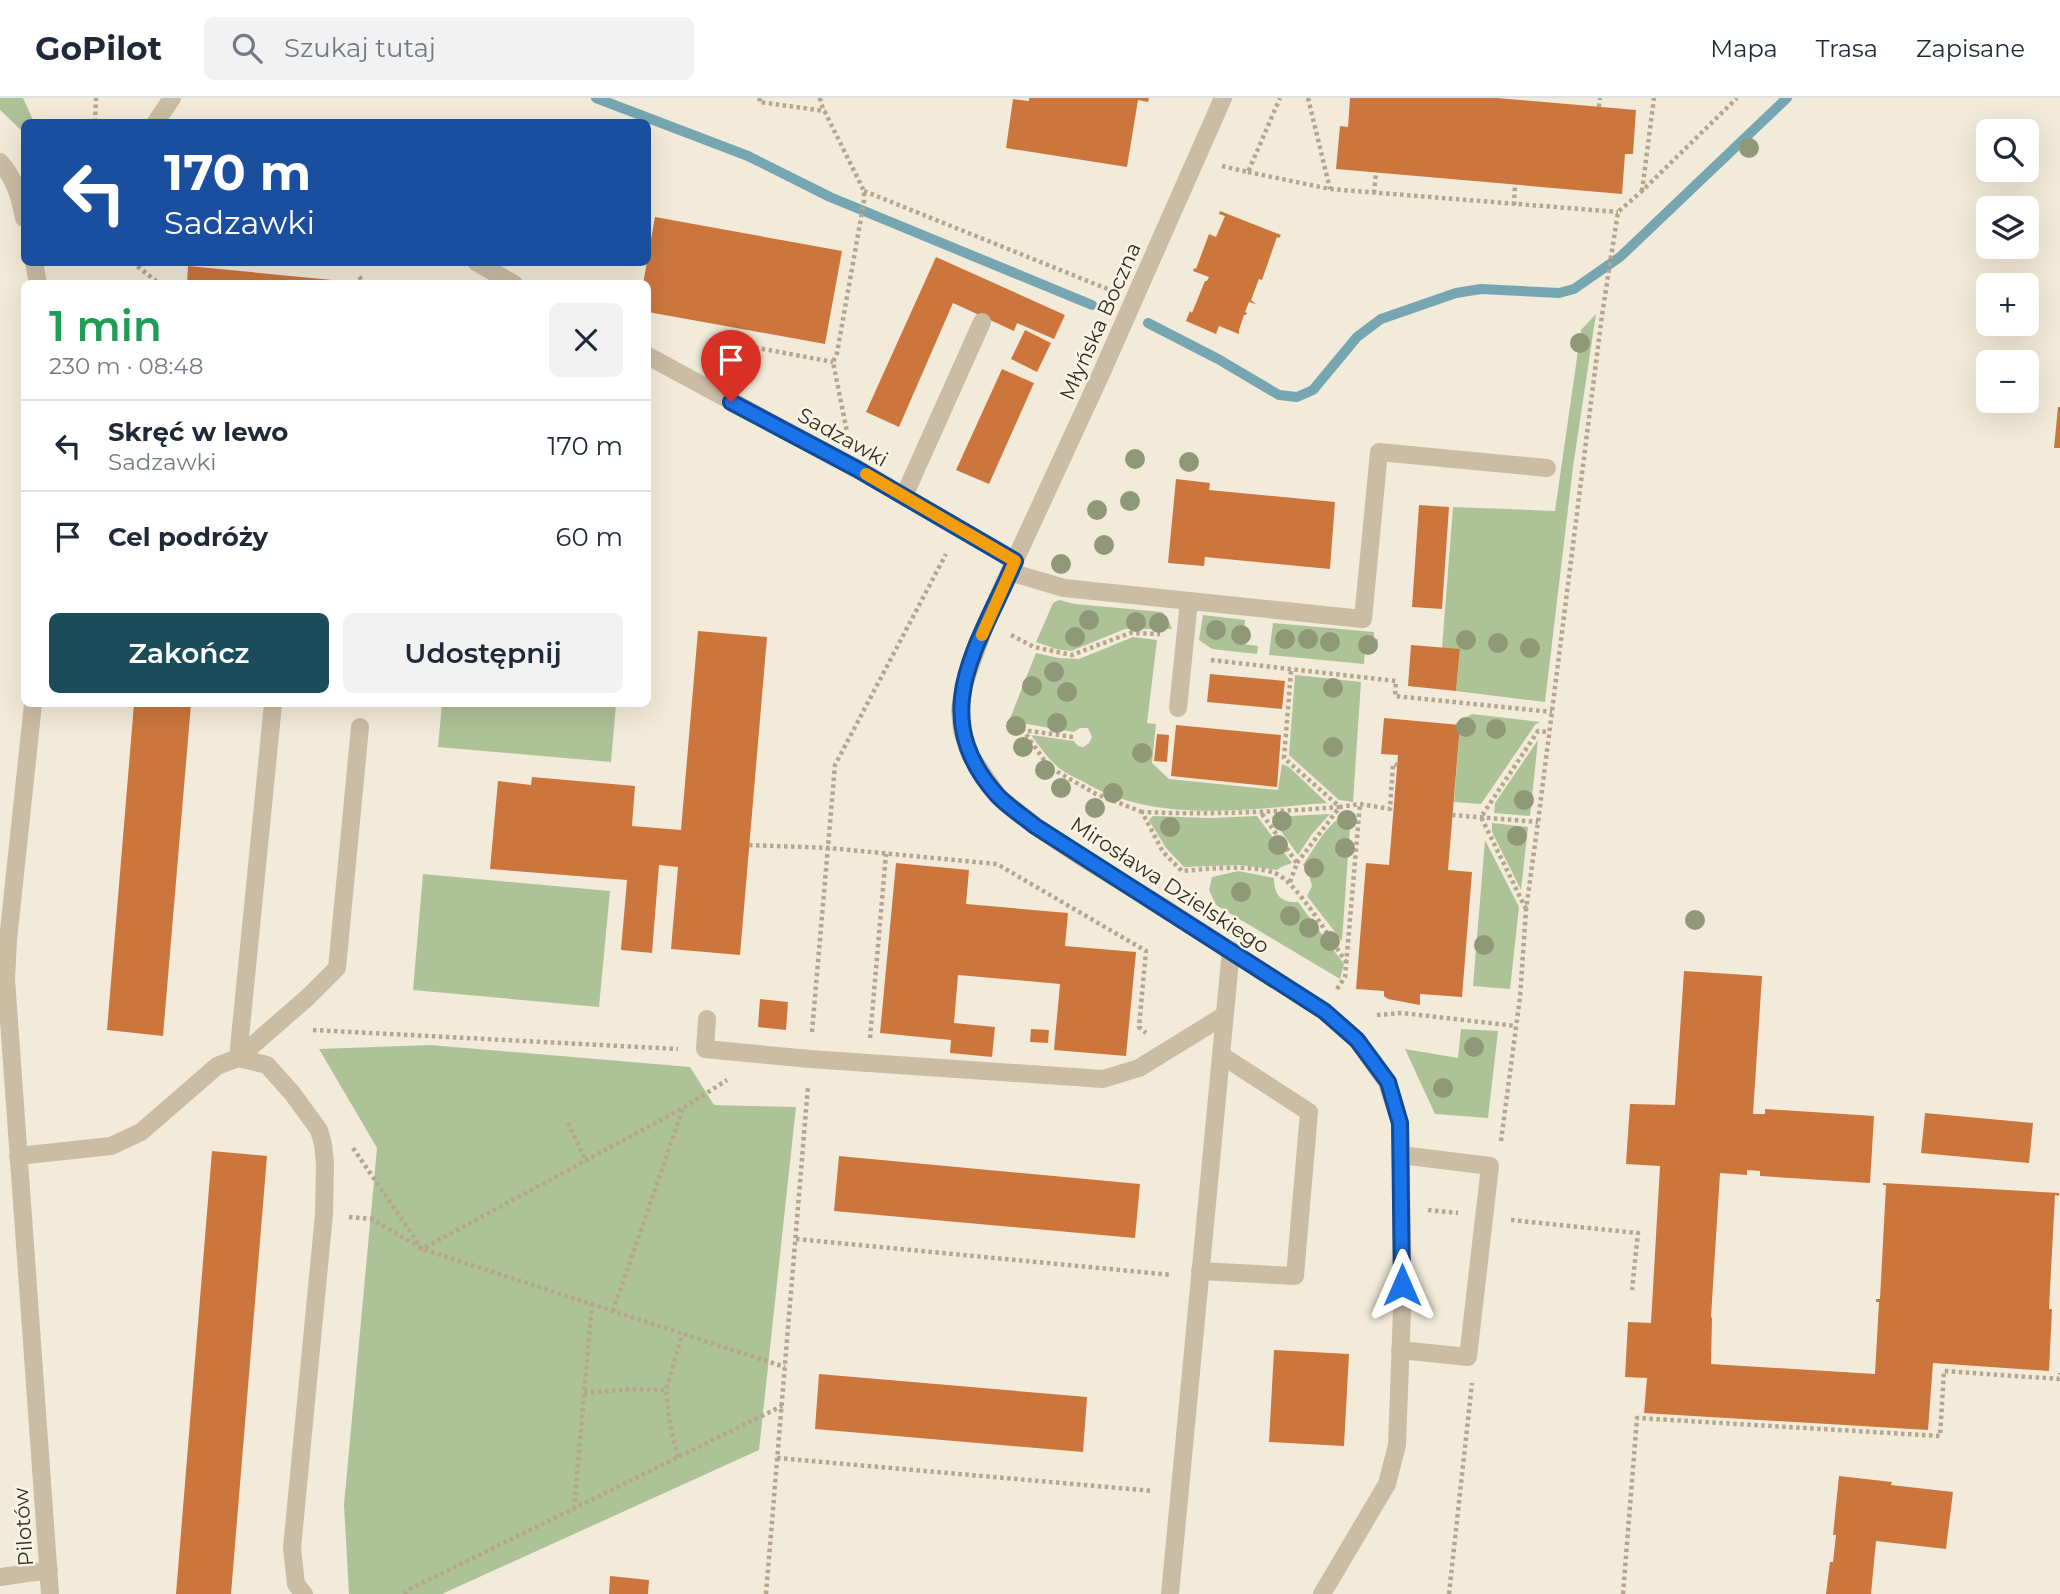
<!DOCTYPE html>
<html lang="pl">
<meta charset="utf-8">
<style>
:root{--surface:#fff;--page:#f2f2f3;--text:#1f2937;--muted:#747a83;--line:#e0e1e3;--accent:#1a4c5a}
body{margin:0;font-family:Montserrat,sans-serif;background:var(--page);color:var(--text);height:100vh;display:flex;flex-direction:column;font-size:26px;white-space:nowrap}
*{box-sizing:border-box;margin:0}
p{font-size:23px;color:var(--muted)}
.icon{flex:none;width:38px;height:38px;fill:none;stroke:currentColor;stroke-width:2;stroke-linecap:round;stroke-linejoin:round}
.map{position:relative;flex:1;overflow:hidden}
.drawer{position:absolute;left:21px;top:182px;width:630px;height:427px;display:flex;flex-direction:column;background:var(--surface);border-radius:10px;box-shadow:0 7px 28px #0002}
.drawer>*{flex:none}
.hud{position:absolute;left:21px;top:21px;width:630px;height:147px;border-radius:10px;box-shadow:0 7px 28px #0002;background:#1a4fa0;color:#fff;overflow:hidden}
.buttons{position:absolute;left:1976px;top:21px;display:grid;gap:14px}
.buttons a{display:grid;place-items:center;width:63px;height:63px;border-radius:10px;background:var(--surface);box-shadow:0 7px 28px #0002;font-size:35px}
.pin{position:absolute;display:grid;place-items:center;width:60px;height:60px;color:#fff;margin:-72px -30px;border-radius:50% 50% 50% 0;rotate:-45deg;box-shadow:0 0 7px #0007}
.pin .icon{rotate:45deg}
.me{position:absolute;width:77px;margin:-38px;rotate:0deg;stroke-linejoin:round;filter:drop-shadow(0 0 5px #0008)}
.turn{display:flex;align-items:center;gap:24px;height:147px;padding:0 28px;font-size:32px}
.turn .icon{width:91px;height:91px;stroke-width:2.5}
.turn b{display:block;font-size:49px;line-height:60px}
.round{display:grid;place-items:center;flex:none;width:74px;height:74px;border-radius:10px;background:var(--page)}
.headline{display:flex;align-items:center;justify-content:space-between;height:119px;padding:0 28px}
h1{font-size:42px;font-weight:600;line-height:52px;color:#1e9e55}
.action{display:flex;gap:14px;margin-top:auto;padding:14px 28px}
.action a{flex:1;height:80px;border-radius:10px;background:var(--accent);color:#fff;font-size:28px;font-weight:600;line-height:80px;text-align:center}
.action a+a{background:var(--page);color:var(--text)}
ul{padding:0;list-style:none}
li{display:flex;align-items:center;gap:21px;height:91px;padding:0 28px;border-top:2px solid var(--line)}
li div{flex:1}
li b{display:block;font-size:26px}
li em{font-style:normal}
header{display:flex;align-items:center;gap:42px;box-sizing:border-box;height:98px;padding:0 35px;background:var(--surface);border-bottom:2px solid var(--line)}
header strong{font-size:33px}
nav{display:flex;gap:38px;margin-inline-start:auto;font-size:24px}
.search{width:490px;height:63px;background:var(--page);display:flex;align-items:center;gap:18px;box-sizing:border-box;padding:0 24px;border-radius:10px;color:var(--muted);font-size:26px}
.map>svg:first-child{display:block}
.green{fill:#aec298}
.lines{fill:none;stroke-linecap:round;stroke-linejoin:round}
.stream{stroke:#76a6b1;stroke-width:10}
.building{fill:#cc763d}
.path{stroke:#b7a68f;stroke-width:4.5;stroke-dasharray:3.5 3.5;stroke-linecap:butt}
.minor{stroke:#cbbca4;stroke-width:18}
.tree{fill:#8f9978}
.route-casing{stroke:#114b97;stroke-width:18}
.route{stroke:#1a73e8;stroke-width:12}
.slow{stroke:#f59e0b;stroke-width:12}
.labels{text-anchor:middle;dominant-baseline:central;stroke-width:5;stroke-linejoin:round;paint-order:stroke}
.street-label{font-size:21px;fill:#362e26;stroke:#faf4e5}
</style>
<header>
<strong>GoPilot</strong>
<div class="search"><svg class="icon" aria-label="search" viewBox="0 0 24 24"><circle cx="10" cy="10" r="6"/><path d="M15 15l6 6"/></svg>Szukaj tutaj</div>
<nav><a>Mapa</a><a>Trasa</a><a>Zapisane</a></nav>
</header>
<div class="map">
<svg width="2060" height="1496" viewBox="0 0 2060 1496">
<rect width="100%" height="100%" fill="#f3ebd9"/>
<path class="green" d="M0 0H23L34 24H24V35L0 12Z
M1596 216 1573 369 1545 604 1456 593 1460 552 1442 550 1453 409 1555 413 1581 232Z
M1059 502 1075 506 1162 514 1167 519 1172 531H1125L1071 553 1056 551 1036 544 1053 505Z
M1203 517 1245 522 1243 546 1258 548 1257 556 1212 551 1199 542Z
M1273 525 1374 534V541H1378L1376 552H1365L1364 566 1269 557Z
M1133 539 1157 542 1147 625 1156 626 1152 665 1169 681 1278 692 1282 666 1289 669 1327 705C1246 711 1156 727 1082 683 1074 679 1065 675 1059 670 1048 661 1039 648 1031 637L1074 643 1078 648 1084 649 1089 645 1092 639 1088 630H1080L1074 634 1009 623 1036 555 1059 560 1079 561Z
M1295 577 1361 584 1353 704 1339 702 1289 657Z
M442 606H616L611 664 438 649Z
M1472 616 1540 624 1535 627 1481 706 1454 704 1460 627 1455 626Z
M1538 642 1530 718 1494 715 1495 705Z
M1351 715 1342 843 1307 798 1312 788 1308 774 1303 767C1315 750 1329 720 1351 715Z
M1330 716 1312 736 1298 757 1271 719Z
M1153 718 1210 720 1257 718 1292 765 1281 769 1277 772 1240 767 1184 769 1166 750 1149 722Z
M1492 725 1528 729 1521 792 1492 734Z
M1485 742 1519 809 1510 891 1473 888Z
M1238 773 1274 780C1274 796 1280 805 1298 804L1344 866 1340 881 1216 807 1209 792 1212 779Z
M423 776 610 793 599 909 413 892Z
M1461 931 1498 933 1488 1020 1435 1016 1405 951 1458 960Z
M430 947 690 969 714 1007 796 1009 759 1352 442 1496H349L344 1407 377 1050 319 951Z"/>
<g class="lines">
<path class="stream" d="M596 0 748 58 830 99 1092 207
M1148 225 1218 261 1279 297 1297 299 1313 292 1357 239 1381 221 1456 195 1481 191 1559 195 1574 191 1620 159 1787 0"/>
</g>
<path class="building" d="M1029 0H1149L1148 4 1138 2 1127 69 1006 50 1013 1 1029 3Z
M1350 0H1497L1636 12 1633 56H1625L1622 96 1336 71 1340 28 1348 29Z
M1220 113 1281 137 1279 140 1277 139 1262 182 1259 181 1251 202 1256 206 1249 204 1245 214 1247 215 1246 217H1244L1239 232V236L1219 228 1216 236 1186 223 1190 213 1192 215 1205 183H1207L1209 179 1193 173 1194 170 1196 171 1209 136 1216 139 1225 118 1219 116Z
M655 119 842 153 825 246 648 214V186H643Z
M936 159 1065 217 1054 241 1017 225 1014 233 953 205 899 329 866 314Z
M188 168 353 184V186H187Z
M1025 232 1051 245 1037 274 1011 261Z
M1002 271 1034 285 989 386 956 372Z
M2058 309H2060V350H2054Z
M1176 381 1210 385 1209 392 1335 404 1330 471 1205 459 1204 468 1168 465Z
M1419 407 1449 409 1442 511 1412 509Z
M698 533 767 539 740 857 671 851 678 769 659 767 652 855 621 852 627 782 490 771 498 683 531 687 532 679 635 688 632 728 681 732Z
M1411 547 1460 551 1456 593 1408 588Z
M1210 576 1285 583 1282 611 1207 604Z
M134 606H191L163 938 107 932Z
M1384 620 1460 627 1448 772 1472 774 1462 899 1420 896V907L1388 901 1384 898V893L1356 891 1366 765 1389 767 1398 657 1381 656Z
M1176 627 1281 637 1277 689 1171 678Z
M1157 636 1169 637 1167 664 1154 663Z
M896 765 969 772 966 806 1068 815 1065 848 1136 854 1126 958 1054 952 1060 886 958 877 954 925 995 929 992 959 950 955 951 942 880 935Z
M1684 873 1762 878 1753 1016H1765V1011L1874 1018 1870 1085 1760 1078V1073L1747 1072V1077L1720 1075 1711 1219 1712 1220 1711 1266 1875 1276 1879 1204H1876V1201H1880L1886 1087H1883V1085L2059 1095V1098L2055 1097 2049 1211H2052L2049 1273 1933 1265 1928 1332 1644 1315 1647 1280 1625 1279 1628 1224 1651 1225 1660 1068 1626 1066 1630 1006 1675 1007Z
M760 901 788 904 786 932 758 929Z
M1031 931 1049 932 1048 945 1030 944Z
M1925 1015 2033 1025 2029 1065 1921 1055Z
M212 1053 267 1058 231 1496H176Z
M839 1058 1140 1086 1135 1140 834 1113Z
M1274 1252 1349 1256 1344 1348 1269 1344Z
M819 1276 1087 1299 1083 1354 815 1331Z
M1839 1378 1892 1384 1891 1387 1953 1394 1946 1451 1876 1443 1871 1496H1826L1830 1464H1833L1836 1437H1833Z
M610 1478 649 1482 648 1496H609Z"/>
<g class="lines">
<path class="path" d="M760 0 759 4 825 13
M820 0 821 6 864 93V103L837 255 833 264 847 334
M1308 0 1330 91
M1599 9 1600 0
M95 24 96 0
M1222 68 1248 74 1280 0
M1248 74 1330 91 1618 114
M864 93 1110 192
M1642 93 1654 0
M1374 95 1376 75
M1514 107 1515 87
M132 164 156 183 155 186
M359 179 367 186
M735 275 742 247 833 264
M1011 537 1034 549 1072 557 1130 535 1160 536
M1211 562 1396 583 1395 598 1552 614
M1291 573 1284 660 1340 709 1360 706 1390 711 1393 666 1397 667
M1073 639 1023 632 1049 669 1096 696 1142 714
M1340 709C1274 714 1209 717 1142 714L1163 754 1182 773C1208 771 1250 766 1275 775 1297 784 1331 842 1346 864
M1262 716 1297 765 1290 784
M1452 717 1538 724
M749 747 829 750 997 766 1146 853 1139 929 1146 935
M1297 765 1339 710
M1526 811 1481 719 1538 633 1549 634
M1337 891 1345 879 1360 706
M1377 917 1402 915 1516 928
M313 932 678 951
M812 934 835 667 946 456
M870 940 886 756
M568 1025 586 1063
M1501 1043 1520 899 1526 812 1538 724 1602 217 1618 114 1642 93 1737 0
M353 1050 422 1151 683 1010 727 982
M1428 1112 1458 1115
M349 1119 372 1121 422 1151 785 1269
M1511 1122 1638 1135 1632 1192
M796 1141 1172 1177
M613 1213 683 1010
M584 1295 633 1291 666 1292
M678 1359 670 1327 666 1292 682 1236
M777 1360 1153 1393
M574 1411 592 1206
M404 1496 410 1491 782 1308
M766 1496 808 988
M1449 1496 1472 1285
M1623 1496 1637 1320 1940 1338 1944 1273 2059 1281 2060 1275"/>
<path class="minor" d="M1223 0 1101 276 986 525 964 586 960 612 962 633 970 657 998 698 1035 728 1083 760 1166 811 1324 913 1357 942 1387 984 1400 1025 1401 1057 1402 1213 1397 1347 1387 1386 1322 1496
M156 24 172 0
M0 64C15 81 20 99 24 120
M34 164 38 186
M476 164 514 186
M648 258 857 371 1015 463
M904 398 982 224
M1010 474 1064 490 1363 521 1379 354 1547 370
M33 606 8 842 6 881 50 1496
M1178 610 1189 503
M707 921 705 951 810 961 1103 981 1139 970 1225 917
M238 960 308 899 337 870 360 629
M238 960 273 606
M18 1058 111 1048 141 1034 217 968 238 960 267 967 292 995 319 1032 323 1046 325 1066 324 1116 292 1450 296 1486 304 1496
M1200 1173 1295 1178 1309 1014 1221 957
M1400 1252 1468 1259 1490 1068 1401 1057
M0 1479 49 1472
M1170 1496 1231 852"/>
</g>
<g class="tree">
<circle cx="1749" cy="50" r="10"/>
<circle cx="1580" cy="245" r="10"/>
<circle cx="1135" cy="361" r="10"/>
<circle cx="1189" cy="364" r="10"/>
<circle cx="1130" cy="403" r="10"/>
<circle cx="1097" cy="412" r="10"/>
<circle cx="1104" cy="447" r="10"/>
<circle cx="1061" cy="466" r="10"/>
<circle cx="1089" cy="522" r="10"/>
<circle cx="1136" cy="524" r="10"/>
<circle cx="1159" cy="525" r="10"/>
<circle cx="1216" cy="532" r="10"/>
<circle cx="1241" cy="537" r="10"/>
<circle cx="1075" cy="539" r="10"/>
<circle cx="1285" cy="541" r="10"/>
<circle cx="1308" cy="541" r="10"/>
<circle cx="1466" cy="542" r="10"/>
<circle cx="1330" cy="544" r="10"/>
<circle cx="1498" cy="545" r="10"/>
<circle cx="1368" cy="547" r="10"/>
<circle cx="1530" cy="550" r="10"/>
<circle cx="1054" cy="574" r="10"/>
<circle cx="1032" cy="588" r="10"/>
<circle cx="1333" cy="590" r="10"/>
<circle cx="1067" cy="594" r="10"/>
<circle cx="1057" cy="625" r="10"/>
<circle cx="1016" cy="628" r="10"/>
<circle cx="1466" cy="629" r="10"/>
<circle cx="1496" cy="631" r="10"/>
<circle cx="1023" cy="649" r="10"/>
<circle cx="1333" cy="649" r="10"/>
<circle cx="1142" cy="655" r="10"/>
<circle cx="1045" cy="672" r="10"/>
<circle cx="1061" cy="690" r="10"/>
<circle cx="1113" cy="695" r="10"/>
<circle cx="1524" cy="702" r="10"/>
<circle cx="1095" cy="710" r="10"/>
<circle cx="1347" cy="722" r="10"/>
<circle cx="1282" cy="723" r="10"/>
<circle cx="1170" cy="729" r="10"/>
<circle cx="1517" cy="738" r="10"/>
<circle cx="1278" cy="747" r="10"/>
<circle cx="1345" cy="750" r="10"/>
<circle cx="1314" cy="770" r="10"/>
<circle cx="1241" cy="794" r="10"/>
<circle cx="1290" cy="818" r="10"/>
<circle cx="1695" cy="822" r="10"/>
<circle cx="1309" cy="830" r="10"/>
<circle cx="1330" cy="843" r="10"/>
<circle cx="1484" cy="847" r="10"/>
<circle cx="1474" cy="949" r="10"/>
<circle cx="1443" cy="990" r="10"/>
</g>
<g class="lines">
<g class="route-casing">
<path id="route" d="M731 304 857 371 1015 463C980 546 924 615 997 697 1008 709 1023 718 1035 728L1324 913 1357 942 1388 984 1400 1025 1402 1187"/>
</g>
<use href="#route" class="route"/>
<path class="slow" d="M866 376 1015 463 982 537"/>
</g>
<g class="labels">
<g class="street-label">
<text transform="translate(1100 223) rotate(-66)">Młyńska Boczna</text>
<text transform="translate(843 339) rotate(29)">Sadzawki</text>
<text transform="translate(1170 787) rotate(33)">Mirosława Dzielskiego</text>
<text transform="translate(23 1429) rotate(-94)">Pilotów</text>
</g>
</g>
</svg>
<div class="buttons">
<a><svg class="icon" aria-label="search" viewBox="0 0 24 24"><circle cx="10" cy="10" r="6"/><path d="M15 15l6 6"/></svg></a>
<a><svg class="icon" aria-label="layers" viewBox="0 0 24 24"><path d="M12 4l9 5-9 5-9-5zM3 14l9 5 9-5"/></svg></a>
<a>+</a>
<a>−</a>
</div>
<div class="pin" style="left:731px;top:304px;background:#d93025"><svg class="icon" aria-label="arrive" viewBox="0 0 24 24"><path d="M6 21V4h12l-3 4 3 4H6"/></svg></div>
<svg class="me" style="left:1402px;top:1187px" viewBox="-20 -20 40 40"><path d="M0-17L14 15 0 8-14 15z" fill="#1a73e8" stroke="#fff" stroke-width="4"/></svg>
<div class="hud">
<div class="turn"><svg class="icon" aria-label="left" viewBox="0 0 24 24"><path d="M17 20v-9H6M10 6l-5 5 5 5"/></svg><div><b>170 m</b>Sadzawki</div></div>
</div>
<section class="drawer">
<div class="headline"><div><h1>1 min</h1><p>230 m · 08:48</p></div><a class="round"><svg class="icon" aria-label="close" viewBox="0 0 24 24"><path d="M6 6l12 12M18 6L6 18"/></svg></a></div>
<ul>
<li><svg class="icon" aria-label="left" viewBox="0 0 24 24"><path d="M17 20v-9H6M10 6l-5 5 5 5"/></svg><div><b>Skręć w lewo</b><p>Sadzawki</p></div><em>170 m</em></li>
<li><svg class="icon" aria-label="arrive" viewBox="0 0 24 24"><path d="M6 21V4h12l-3 4 3 4H6"/></svg><div><b>Cel podróży</b></div><em>60 m</em></li>
</ul>
<div class="action"><a>Zakończ</a><a>Udostępnij</a></div>
</section>
</div>
